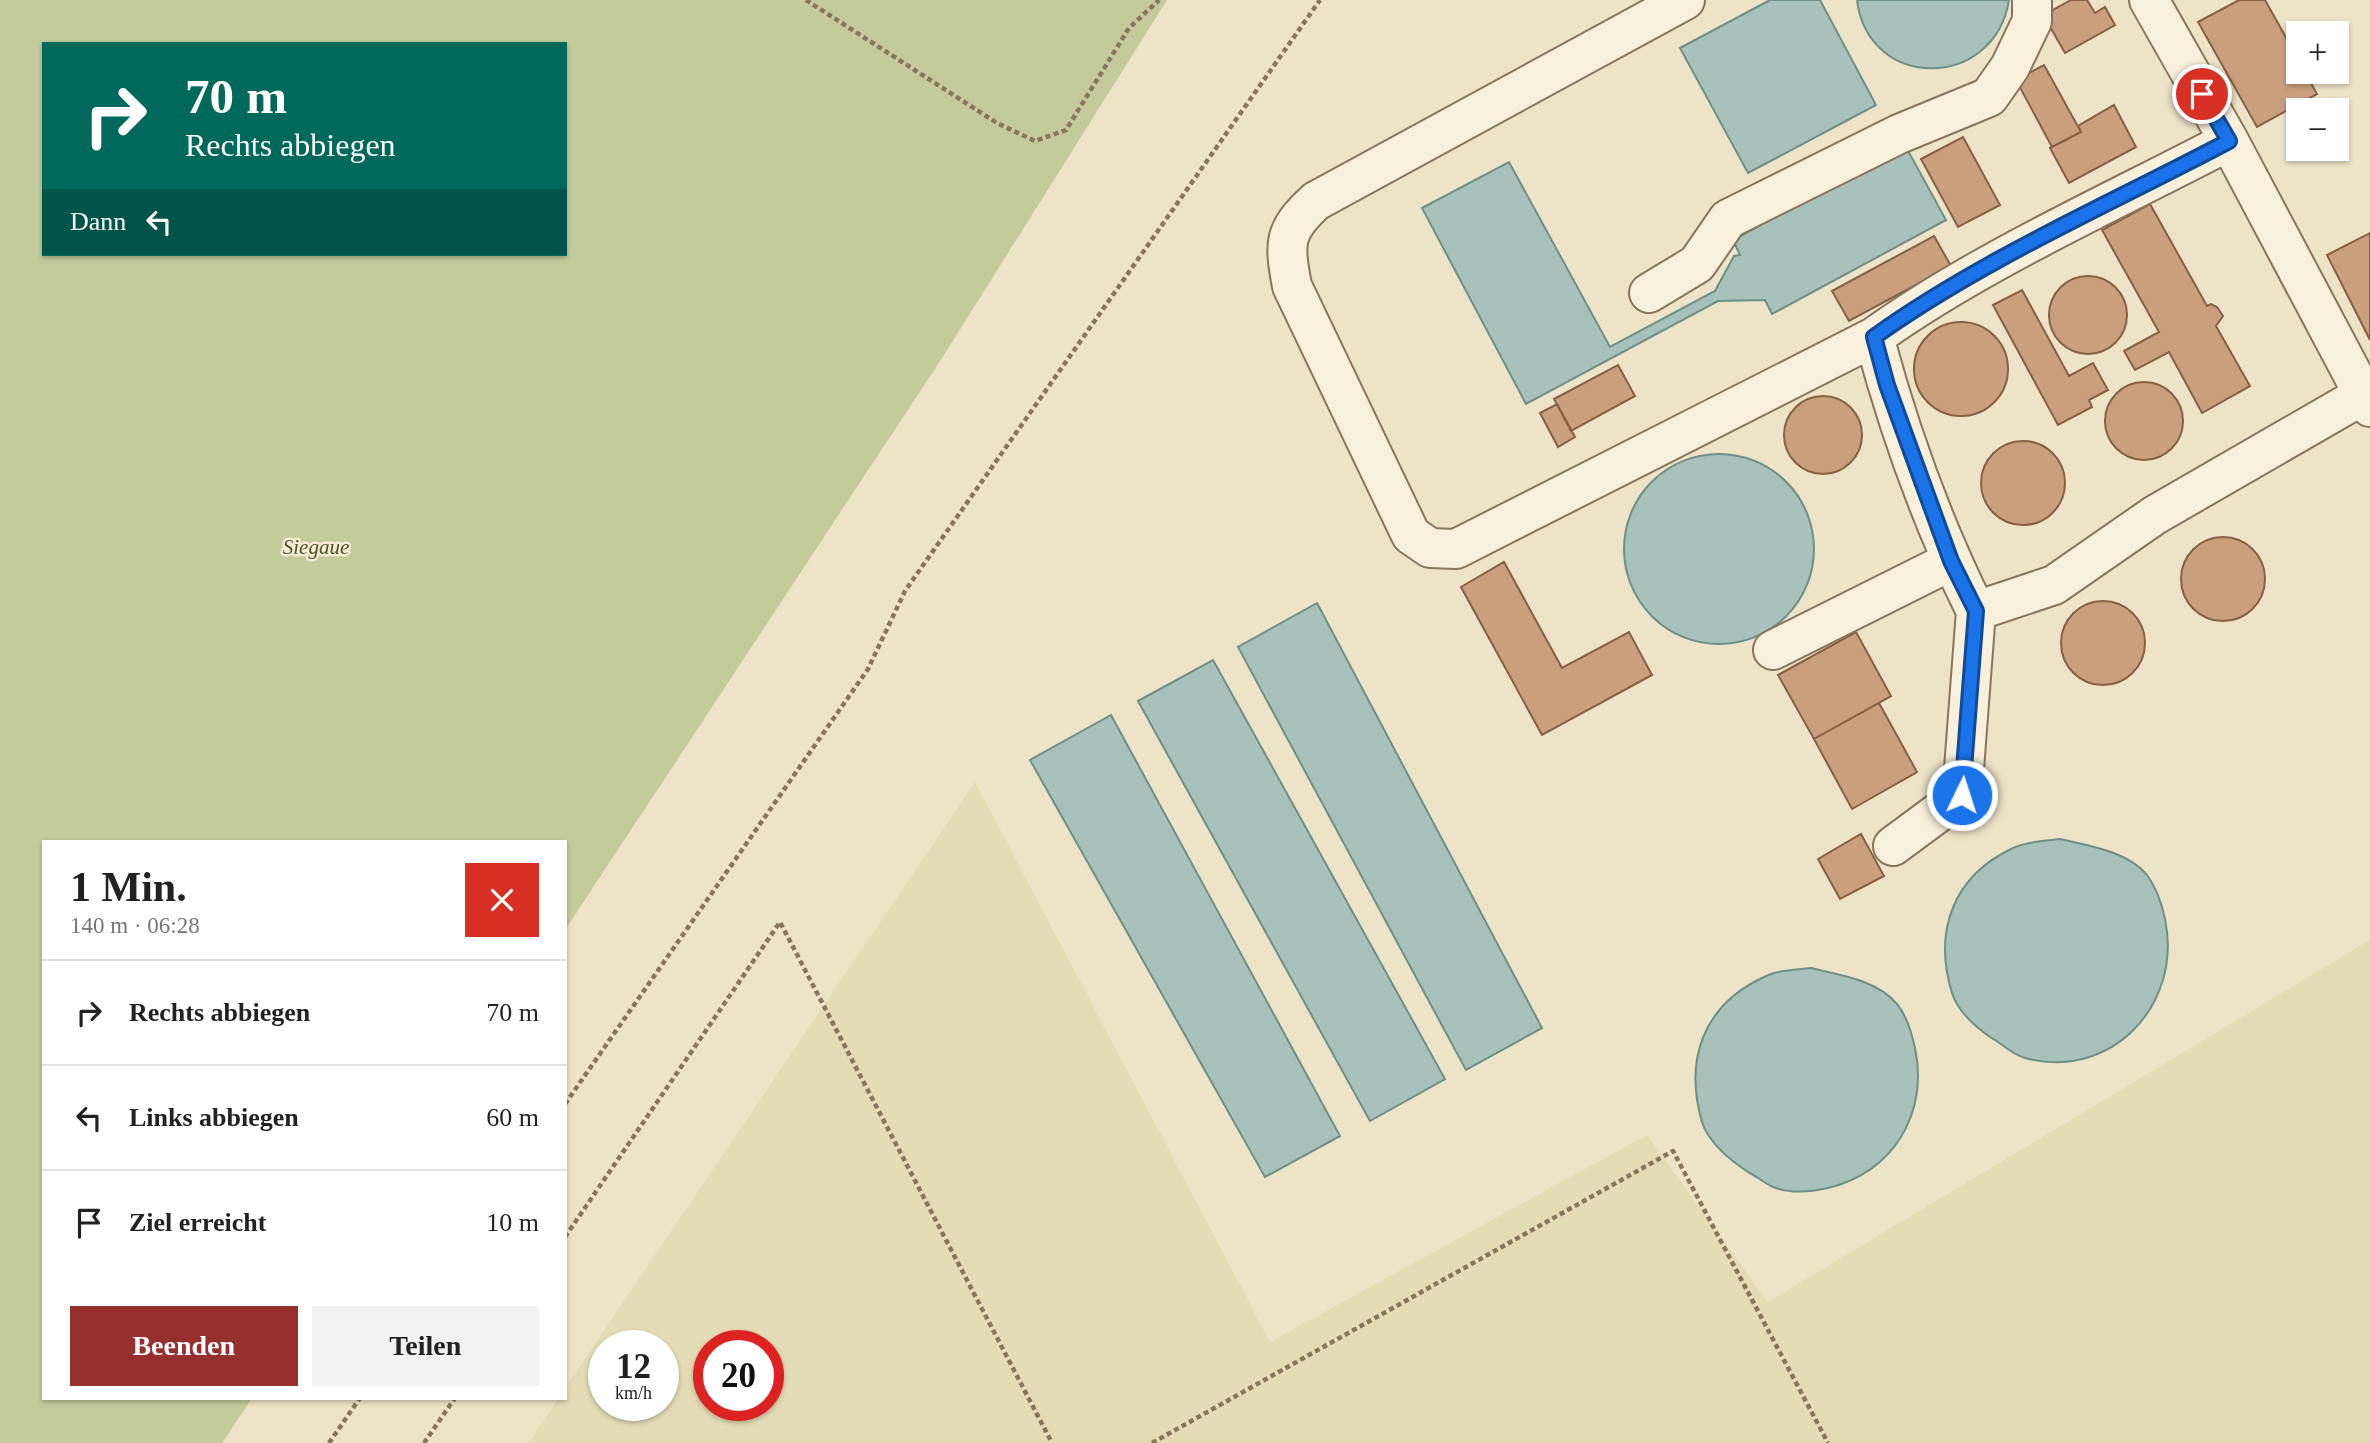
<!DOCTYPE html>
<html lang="de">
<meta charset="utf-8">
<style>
:root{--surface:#fff;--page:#f2f2f2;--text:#222;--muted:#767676;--line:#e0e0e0;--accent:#95302e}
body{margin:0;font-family:Georgia,serif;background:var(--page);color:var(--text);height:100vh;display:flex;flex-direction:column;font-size:26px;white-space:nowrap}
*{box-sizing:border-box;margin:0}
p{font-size:23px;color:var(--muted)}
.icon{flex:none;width:38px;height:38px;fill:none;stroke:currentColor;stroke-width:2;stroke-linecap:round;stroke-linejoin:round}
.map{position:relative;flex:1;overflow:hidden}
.panel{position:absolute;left:42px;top:840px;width:525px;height:560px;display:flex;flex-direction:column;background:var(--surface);border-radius:0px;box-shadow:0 2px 5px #0004}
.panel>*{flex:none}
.hud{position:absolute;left:42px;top:42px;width:525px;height:214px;border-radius:0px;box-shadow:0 2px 5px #0004;background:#00695c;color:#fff;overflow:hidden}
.tools{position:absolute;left:2286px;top:21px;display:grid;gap:14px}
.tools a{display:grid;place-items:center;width:63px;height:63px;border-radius:0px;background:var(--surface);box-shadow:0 2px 5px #0004;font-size:35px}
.speed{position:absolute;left:588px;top:1330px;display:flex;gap:14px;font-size:35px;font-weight:700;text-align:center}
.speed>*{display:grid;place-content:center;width:91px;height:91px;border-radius:50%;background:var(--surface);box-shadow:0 2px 5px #0004;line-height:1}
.speed small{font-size:18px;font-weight:400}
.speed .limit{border:10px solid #d22;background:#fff;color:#111}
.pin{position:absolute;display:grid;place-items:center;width:60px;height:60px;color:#fff;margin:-30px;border:4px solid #fff;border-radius:50%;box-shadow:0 2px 7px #0007}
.me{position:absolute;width:77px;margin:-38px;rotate:4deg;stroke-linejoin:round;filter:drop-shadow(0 0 5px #0008)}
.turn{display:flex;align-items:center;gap:24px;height:147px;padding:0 28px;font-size:32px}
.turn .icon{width:91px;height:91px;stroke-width:2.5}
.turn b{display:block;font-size:49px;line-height:60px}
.then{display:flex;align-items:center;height:66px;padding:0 28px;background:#0003;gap:14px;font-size:26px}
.round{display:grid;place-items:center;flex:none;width:74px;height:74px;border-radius:0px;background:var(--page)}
.headline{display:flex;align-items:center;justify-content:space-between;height:119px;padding:0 28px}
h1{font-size:42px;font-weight:700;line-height:52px}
.button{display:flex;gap:14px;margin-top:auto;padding:14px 28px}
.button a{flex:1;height:80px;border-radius:0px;background:var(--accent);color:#fff;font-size:28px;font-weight:700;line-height:80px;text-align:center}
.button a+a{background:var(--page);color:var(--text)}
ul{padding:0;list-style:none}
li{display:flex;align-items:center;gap:21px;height:105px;padding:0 28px;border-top:2px solid var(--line)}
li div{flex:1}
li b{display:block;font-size:26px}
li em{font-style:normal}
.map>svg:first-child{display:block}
.farmland{fill:#e3dcb4;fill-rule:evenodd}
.green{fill:#c4cb9b;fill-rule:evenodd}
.water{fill:#a8c1ba;stroke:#6e8f88;stroke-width:2}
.building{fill:#ca9f7e;stroke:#875f43;stroke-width:2}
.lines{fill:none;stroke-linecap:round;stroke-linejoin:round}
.minor-casing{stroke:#88755d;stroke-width:42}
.path{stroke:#88755d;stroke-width:4.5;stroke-dasharray:5 3.5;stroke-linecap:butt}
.minor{stroke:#f8f0da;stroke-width:38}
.route-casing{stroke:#114b97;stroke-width:18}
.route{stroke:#1a73e8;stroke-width:12}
.labels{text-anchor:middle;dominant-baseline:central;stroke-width:5;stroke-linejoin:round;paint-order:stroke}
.park-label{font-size:21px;font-style:italic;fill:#485527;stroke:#f5edd6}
</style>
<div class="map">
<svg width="2370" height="1443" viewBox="0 0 2370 1443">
<rect width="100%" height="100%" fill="#ede3c7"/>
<path class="farmland" d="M975 782 1270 1342 1647 1135 1768 1302 2370 940V1443H528L559 1398H565V1388ZM604 1346H663V1405H604ZM709 1346H768V1405H709Z"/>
<path class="green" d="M0 0H1167L942 358 565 930V842H44V1398H252L222 1443H0ZM44 44H565V254H44Z"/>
<path class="water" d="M1770 0H1820L1876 105 1748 173 1680 48Z
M1857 0H2009C1994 91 1868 91 1857 0Z
M1906 147 1946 220 1772 314 1765 300 1718 301 1526 404 1422 208 1509 162 1610 347 1715 291 1734 256 1740 255 1733 240Z
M1624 549a95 95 0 1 1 190 0a95 95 0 1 1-190 0Z
M1317 603 1542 1028 1466 1070 1238 647Z
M1213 660 1445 1079 1370 1121 1138 701Z
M1111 715 1340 1136 1265 1177 1030 760Z
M2060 839C2089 846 2127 851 2147 875 2156 887 2162 905 2165 919 2183 1004 2112 1081 2025 1058 2016 1056 2006 1048 1998 1042 1981 1032 1958 1013 1952 993 1933 931 1953 876 2013 848 2027 841 2046 841 2060 839Z
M1811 968C1840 975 1877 980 1897 1004 1907 1016 1912 1034 1915 1048 1929 1113 1893 1173 1828 1188 1810 1192 1788 1194 1771 1186 1763 1182 1756 1176 1748 1172 1731 1161 1708 1142 1702 1122 1684 1060 1703 1005 1764 977 1777 970 1796 970 1811 968Z"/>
<path class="building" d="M2071 0H2087L2095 13 2105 7 2115 25 2065 53 2049 25 2053 10Z
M2239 0H2265L2298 59V72H2305L2317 94 2257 127 2198 22Z
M2044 65 2081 132 2052 147 2016 80Z
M2114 105 2136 147 2069 183 2050 148 2081 132 2078 126Z
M1963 137 2000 205 1958 227 1921 159Z
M2150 204 2207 306 2211 304 2217 307 2223 316 2216 326 2250 386 2202 413 2169 352 2135 370 2124 351 2159 332 2102 230Z
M2370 233V340L2327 255Z
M1934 236 1951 266 1849 321 1832 291Z
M2049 315a39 39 0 1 1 78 0a39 39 0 1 1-78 0Z
M2022 290 2069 376 2093 363 2108 390 2089 400 2092 407 2058 425 1993 305Z
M1914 369a47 47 0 1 1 94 0a47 47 0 1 1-94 0Z
M1618 365 1635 396 1571 431 1554 399Z
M2105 421a39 39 0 1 1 78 0a39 39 0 1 1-78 0Z
M1784 435a39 39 0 1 1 78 0a39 39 0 1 1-78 0Z
M1557 404 1575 437 1558 447 1540 413Z
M1981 483a42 42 0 1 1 84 0a42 42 0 1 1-84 0Z
M2181 579a42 42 0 1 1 84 0a42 42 0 1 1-84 0Z
M1504 562 1562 668 1629 632 1652 675 1542 735 1461 587Z
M2061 643a42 42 0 1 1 84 0a42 42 0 1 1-84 0Z
M1856 632 1891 696 1814 739 1778 675Z
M1879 703 1917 772 1852 809 1814 739Z
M1861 834 1884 876 1840 899 1818 859Z"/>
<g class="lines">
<g class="minor-casing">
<path id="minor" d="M1685 0 1316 201C1283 231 1284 243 1292 286L1411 535 1430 548 1456 549 1874 337
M2149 0 2229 141 2370 407
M1649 293 1697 264 1728 219 1899 134 1989 97 2010 67 2032 21V0
M1976 611C1933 525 1899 430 1874 337 1980 261 2113 202 2229 141
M1773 650 1951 561
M1893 846 1962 795 1976 611 2054 585 2155 515 2363 395"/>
</g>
<path class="path" d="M806 0 997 123 1035 141 1066 130 1129 28 1159 0
M565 1104 868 669 905 591 1320 0
M565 1237 780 922 1052 1443
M329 1443 360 1398
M424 1443 455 1398
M1152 1443 1673 1151 1828 1443"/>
<use href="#minor" class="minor"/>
</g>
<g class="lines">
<g class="route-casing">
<path id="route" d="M1962 795 1976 611 1951 561 1887 385 1874 337C1981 260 2112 203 2229 141L2202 94"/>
</g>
<use href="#route" class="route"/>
</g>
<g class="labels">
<g class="park-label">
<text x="316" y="547">Siegaue</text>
</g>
</g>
</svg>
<div class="tools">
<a>+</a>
<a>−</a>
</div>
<div class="speed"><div>12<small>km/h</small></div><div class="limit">20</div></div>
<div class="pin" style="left:2202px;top:94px;background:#d93025"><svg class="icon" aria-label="arrive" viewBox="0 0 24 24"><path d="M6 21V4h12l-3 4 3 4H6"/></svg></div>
<svg class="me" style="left:1962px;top:795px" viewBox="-20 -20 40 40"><circle r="17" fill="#1a73e8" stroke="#fff" stroke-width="3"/><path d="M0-11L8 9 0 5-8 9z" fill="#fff"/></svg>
<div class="hud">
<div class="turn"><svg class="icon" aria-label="right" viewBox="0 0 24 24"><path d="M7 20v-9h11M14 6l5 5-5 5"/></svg><div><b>70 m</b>Rechts abbiegen</div></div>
<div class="then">Dann<svg class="icon" aria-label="left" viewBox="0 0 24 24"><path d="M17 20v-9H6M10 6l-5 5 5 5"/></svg></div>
</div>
<section class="panel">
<div class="headline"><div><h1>1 Min.</h1><p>140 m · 06:28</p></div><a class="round" style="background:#d93025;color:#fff"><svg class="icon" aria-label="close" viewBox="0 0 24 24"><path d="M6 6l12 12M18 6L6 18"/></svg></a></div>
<ul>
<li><svg class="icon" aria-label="right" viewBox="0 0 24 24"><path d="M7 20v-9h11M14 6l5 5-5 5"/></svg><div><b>Rechts abbiegen</b></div><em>70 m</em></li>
<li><svg class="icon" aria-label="left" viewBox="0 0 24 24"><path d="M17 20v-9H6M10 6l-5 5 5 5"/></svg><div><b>Links abbiegen</b></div><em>60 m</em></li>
<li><svg class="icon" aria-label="arrive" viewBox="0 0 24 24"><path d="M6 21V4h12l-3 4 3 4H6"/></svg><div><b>Ziel erreicht</b></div><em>10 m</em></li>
</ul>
<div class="button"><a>Beenden</a><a>Teilen</a></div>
</section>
</div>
